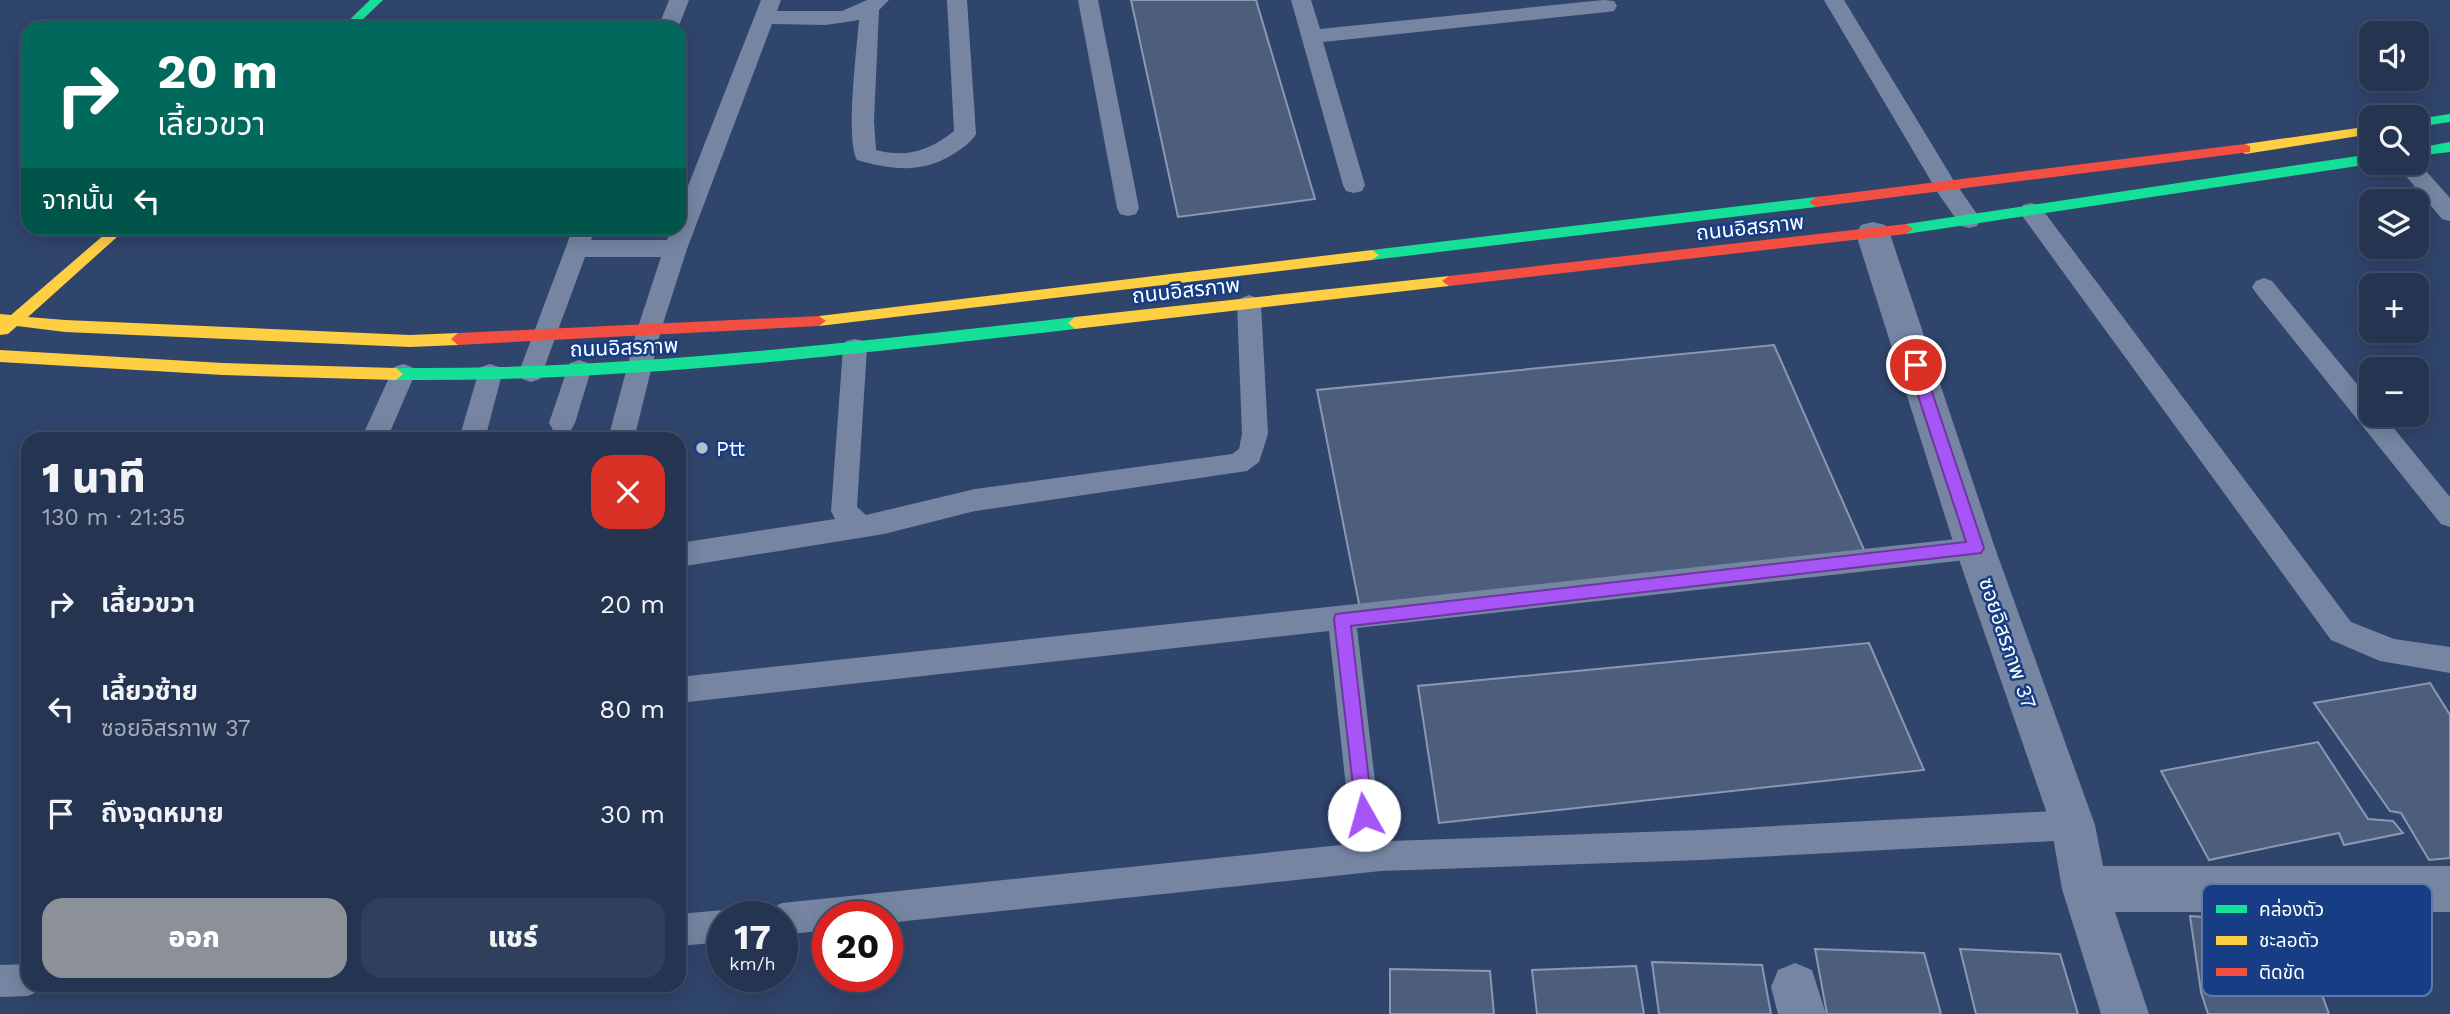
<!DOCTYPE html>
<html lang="th">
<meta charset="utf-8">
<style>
:root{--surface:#243451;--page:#303f5b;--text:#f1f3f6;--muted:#a3aab7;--line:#414f68;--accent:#8c9099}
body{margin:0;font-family:"Work Sans","Noto Sans Thai",sans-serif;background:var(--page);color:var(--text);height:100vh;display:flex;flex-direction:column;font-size:26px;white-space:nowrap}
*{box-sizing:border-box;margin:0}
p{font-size:23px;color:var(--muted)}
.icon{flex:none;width:38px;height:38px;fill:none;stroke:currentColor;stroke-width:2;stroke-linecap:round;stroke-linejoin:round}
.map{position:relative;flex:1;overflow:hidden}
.drawer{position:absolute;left:21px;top:432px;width:665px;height:560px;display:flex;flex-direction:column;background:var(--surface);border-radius:21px;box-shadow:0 4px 18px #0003,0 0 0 2px var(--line)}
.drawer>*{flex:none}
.guide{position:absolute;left:21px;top:21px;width:665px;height:214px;border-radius:21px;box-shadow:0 4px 18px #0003,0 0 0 2px var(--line);background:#00695c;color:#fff;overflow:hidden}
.buttons{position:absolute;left:2359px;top:21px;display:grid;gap:14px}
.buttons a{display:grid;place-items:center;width:70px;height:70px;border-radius:14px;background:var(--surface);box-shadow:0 4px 18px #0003,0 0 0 2px var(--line);font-size:35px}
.speed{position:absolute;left:707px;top:901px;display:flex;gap:14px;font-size:35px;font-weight:700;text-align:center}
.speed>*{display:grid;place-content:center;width:91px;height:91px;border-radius:50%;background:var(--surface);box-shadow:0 4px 18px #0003,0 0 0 2px var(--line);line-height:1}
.speed small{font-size:18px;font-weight:400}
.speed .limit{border:10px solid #d22;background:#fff;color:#111}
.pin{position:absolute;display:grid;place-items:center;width:60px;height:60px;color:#fff;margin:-30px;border:4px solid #fff;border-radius:50%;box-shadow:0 2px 7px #0007}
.me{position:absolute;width:77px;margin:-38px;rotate:353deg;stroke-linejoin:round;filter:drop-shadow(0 0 5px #0008)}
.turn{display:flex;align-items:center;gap:24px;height:147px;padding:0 21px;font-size:32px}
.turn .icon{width:91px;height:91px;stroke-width:2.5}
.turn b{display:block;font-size:49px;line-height:60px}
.then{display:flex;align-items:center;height:66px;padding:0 21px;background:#0003;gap:14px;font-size:26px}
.round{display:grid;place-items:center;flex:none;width:74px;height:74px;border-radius:21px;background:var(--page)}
.overview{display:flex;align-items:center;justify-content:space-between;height:119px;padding:0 21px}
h1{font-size:42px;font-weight:800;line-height:52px}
.action{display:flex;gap:14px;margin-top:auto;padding:14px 21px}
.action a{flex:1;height:80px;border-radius:21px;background:var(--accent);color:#fff;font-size:28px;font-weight:800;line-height:80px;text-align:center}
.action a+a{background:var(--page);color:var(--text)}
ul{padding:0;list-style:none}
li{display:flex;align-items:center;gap:21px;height:105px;padding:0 21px}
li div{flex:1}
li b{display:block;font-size:26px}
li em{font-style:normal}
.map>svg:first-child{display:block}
.building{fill:#4d5e7c;stroke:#8a98b0;stroke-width:2}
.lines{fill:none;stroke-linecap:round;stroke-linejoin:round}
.lane{fill:#7686a2;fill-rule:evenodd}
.street{fill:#7686a2;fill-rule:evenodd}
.fast{fill:#16e098;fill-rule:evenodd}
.slow{fill:#ffcf43;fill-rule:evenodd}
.jam{fill:#f24e42;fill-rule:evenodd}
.route{fill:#a855f7;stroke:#6d37a1;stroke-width:2}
.poi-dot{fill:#b7becc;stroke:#173e84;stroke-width:2.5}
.labels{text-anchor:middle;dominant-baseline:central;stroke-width:5;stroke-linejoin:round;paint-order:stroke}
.street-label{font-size:21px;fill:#fff;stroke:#173e84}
.poi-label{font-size:21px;fill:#fff;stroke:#173e84;text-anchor:start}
.key{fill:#173e84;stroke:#5d78a9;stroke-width:2}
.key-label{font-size:19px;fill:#fff}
</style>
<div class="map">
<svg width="2450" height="1014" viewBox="0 0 2450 1014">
<rect width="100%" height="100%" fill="#30456c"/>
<path class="building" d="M1131 0H1256L1315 199 1178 217Z
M1774 345 1868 559 1361 614 1317 390Z
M1869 643 1924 770 1439 823 1418 686Z
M2430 683 2450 715V858L2429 860 2401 813 2390 811 2314 703Z
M2318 742 2368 819 2393 821 2403 833 2344 845 2339 833 2209 860 2161 771Z
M2190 916 2286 923 2307 954 2329 1014H2208L2201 992Z
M1815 949 1924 953 1941 1014H1827Z
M1960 949 2060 954 2078 1014H1976Z
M1652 962 1762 965 1771 1014H1659Z
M1636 966 1644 1014H1537L1532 970Z
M1390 969 1490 971 1494 1014H1390Z"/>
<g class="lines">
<path class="lane" d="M669 0H689L678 28H658Z
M761 0H781L777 11H842L867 0H889L879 10 874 121 876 150C907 158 929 151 954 131L947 0H967L976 134C971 142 963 148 955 153 923 174 892 170 857 160 845 139 857 48 859 20L826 25 772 24 687 249 661 330 634 439H608L637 330 661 257H585L540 379 531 382 522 379 519 372 573 228H595L591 240H667L672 228H679V209Z
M1078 0H1098L1139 208 1136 214 1128 216 1120 214 1117 208Z
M1291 0H1311L1320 29 1603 0 1614 1 1617 6 1614 11 1607 12 1323 42 1365 185 1362 191 1354 193 1346 191 1343 185Z
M1824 0H1844L1954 181 1977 214 1980 220 1977 226 1969 228 1961 226 1938 193Z
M2417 161 2450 198V221L2442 219 2395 163Z
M2031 203 2039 205 2351 622 2394 639 2450 647V673L2380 661 2331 640 2023 217 2020 211 2023 205Z
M2264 278 2272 281 2371 401V415H2383L2450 497V527L2441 524 2256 293 2252 287 2256 281Z
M1249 295 1257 298 1261 304 1268 434 1259 462 1247 471 975 511 884 534 679 567V543L835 519 831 511 843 348 846 341 855 339 864 341 867 348 857 507 866 515 975 489 1232 454 1239 449 1242 434 1237 304 1241 298Z
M579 360 588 363 591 370 575 423 571 430 562 433 553 430 549 423 567 370 570 363Z
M403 364 412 367 415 374 387 439H361L394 367Z
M490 364 499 367 502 374 485 439H459L478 374 481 367Z
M1975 537 1984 540 1988 548 1984 556 1975 559 1357 628 1379 815 1390 841 1701 830 2073 810 2084 815 2088 825 2084 835 2073 840 1701 860 1381 871 887 923V917H828V930L782 935V917H767L771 908 782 903 1360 843 1349 815 1329 631 679 703V677Z
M723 910 735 917H723V942L679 946V914Z
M28 964V985H42L39 991 28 996 0 997V965Z"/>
<path class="street" d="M1873 222 1885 225 1890 234 1995 548 2095 825 2103 866H2450V912H2115L2149 1014H2101L2062 889 2051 825 1955 548 1856 234 1861 225Z
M1795 963 1812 970 1826 1014H1778L1771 987 1778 970Z"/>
<path class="fast" d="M370 0H383L354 28H341Z
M2450 114V122L2417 127V119Z
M2450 142V152L2417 156V148Z
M2371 154V163H2374L2371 164 1906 234 1899 229 1906 224Z
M1816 197 1823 202 1816 207 1372 260 1365 255 1372 250Z
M1075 317 1082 323 1075 329C849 355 624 382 396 380L389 374 396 368C624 370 849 343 1075 317Z"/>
<path class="slow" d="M2371 126V134L2245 154 2238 149 2245 144Z
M112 228H127L28 317 65 320 410 335 458 333 465 339 458 345 410 347 65 332 17 326 8 334 0 335V314L11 315Z
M1372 250 1379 255 1372 260 819 326 812 321 819 316Z
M1449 276 1456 281 1449 286 1075 329 1068 323 1075 317Z
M0 350 223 363 396 368 403 374 396 380 223 375 0 362Z"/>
<path class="jam" d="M2245 144 2250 146V152L1816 207 1809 202 1816 197Z
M1906 224 1913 229 1906 234 1449 286 1442 281 1449 276Z
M819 316 826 321 819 326 458 345 451 339 458 333Z"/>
</g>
<path class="route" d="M1916 359 1923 365 1984 548 1981 553 1351 626 1373 815 1370 821 1364 823 1357 821 1334 619 1336 614 1966 542 1908 365Z"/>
<circle class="poi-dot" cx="702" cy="448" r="7"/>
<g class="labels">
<g class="street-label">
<text transform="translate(1750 227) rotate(-6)">ถนนอิสรภาพ</text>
<text transform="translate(1186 290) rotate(-6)">ถนนอิสรภาพ</text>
<text transform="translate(624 347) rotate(-2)">ถนนอิสรภาพ</text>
<text transform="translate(2008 643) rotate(71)">ซอยอิสรภาพ 37</text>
</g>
<g class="poi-label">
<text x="716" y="448">Ptt</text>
</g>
</g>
<rect x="2202" y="884" width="230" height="112" rx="10" class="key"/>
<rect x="2216" y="905" width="31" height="8" fill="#16e098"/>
<rect x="2216" y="936" width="31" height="9" fill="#ffcf43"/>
<rect x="2216" y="968" width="31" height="8" fill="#f24e42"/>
<g class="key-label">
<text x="2259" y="916">คล่องตัว</text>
<text x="2259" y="947">ชะลอตัว</text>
<text x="2259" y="979">ติดขัด</text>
</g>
</svg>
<div class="buttons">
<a><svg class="icon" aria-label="sound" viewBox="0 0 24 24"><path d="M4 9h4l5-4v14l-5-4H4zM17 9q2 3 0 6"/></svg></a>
<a><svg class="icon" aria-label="search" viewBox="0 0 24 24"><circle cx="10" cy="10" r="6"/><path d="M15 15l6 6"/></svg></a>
<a><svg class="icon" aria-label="layers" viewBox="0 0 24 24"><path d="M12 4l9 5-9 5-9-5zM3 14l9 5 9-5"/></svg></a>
<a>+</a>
<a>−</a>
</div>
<div class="speed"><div>17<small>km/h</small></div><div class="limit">20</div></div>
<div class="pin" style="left:1916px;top:365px;background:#d93025"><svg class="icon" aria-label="arrive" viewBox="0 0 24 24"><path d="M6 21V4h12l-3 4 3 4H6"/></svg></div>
<svg class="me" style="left:1364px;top:815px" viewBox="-20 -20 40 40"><circle r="19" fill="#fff"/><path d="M0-13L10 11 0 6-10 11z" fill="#a855f7"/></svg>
<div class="guide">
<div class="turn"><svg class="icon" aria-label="right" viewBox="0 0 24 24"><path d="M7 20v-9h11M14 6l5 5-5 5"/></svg><div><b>20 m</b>เลี้ยวขวา</div></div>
<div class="then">จากนั้น<svg class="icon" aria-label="left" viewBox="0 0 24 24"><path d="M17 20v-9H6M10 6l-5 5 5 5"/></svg></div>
</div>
<section class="drawer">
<div class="overview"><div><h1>1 นาที</h1><p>130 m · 21:35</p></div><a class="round" style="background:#d93025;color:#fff"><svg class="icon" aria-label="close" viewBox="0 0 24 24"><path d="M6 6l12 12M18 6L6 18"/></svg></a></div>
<ul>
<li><svg class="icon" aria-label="right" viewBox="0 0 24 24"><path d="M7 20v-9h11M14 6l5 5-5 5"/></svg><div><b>เลี้ยวขวา</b></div><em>20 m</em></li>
<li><svg class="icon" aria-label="left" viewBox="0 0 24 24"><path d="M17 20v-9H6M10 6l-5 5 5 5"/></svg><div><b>เลี้ยวซ้าย</b><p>ซอยอิสรภาพ 37</p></div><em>80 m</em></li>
<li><svg class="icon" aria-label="arrive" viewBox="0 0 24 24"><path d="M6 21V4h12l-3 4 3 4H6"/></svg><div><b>ถึงจุดหมาย</b></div><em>30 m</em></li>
</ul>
<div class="action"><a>ออก</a><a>แชร์</a></div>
</section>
</div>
